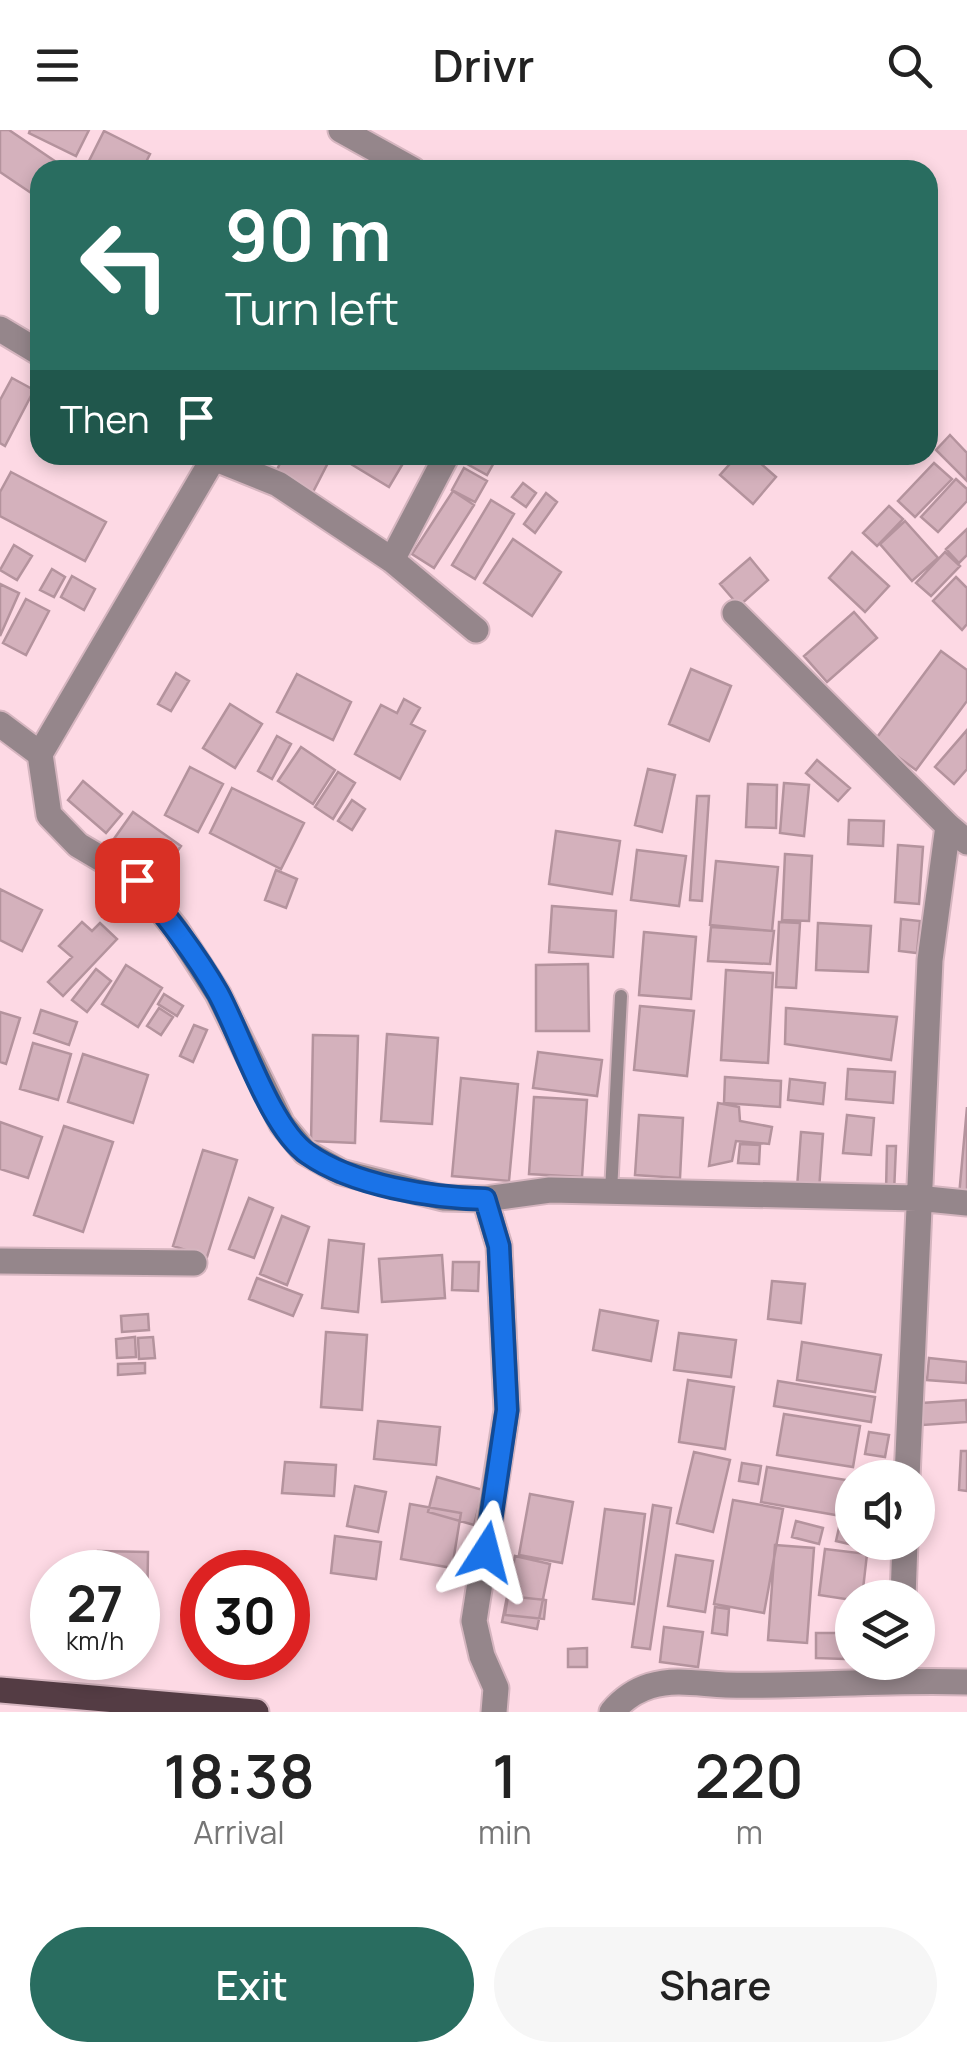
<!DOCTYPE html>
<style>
:root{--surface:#fff;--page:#f6f6f6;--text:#222;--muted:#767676;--accent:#296d60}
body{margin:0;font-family:Manrope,sans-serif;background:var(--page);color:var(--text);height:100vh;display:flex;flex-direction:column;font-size:38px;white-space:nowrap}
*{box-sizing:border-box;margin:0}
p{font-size:32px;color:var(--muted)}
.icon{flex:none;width:55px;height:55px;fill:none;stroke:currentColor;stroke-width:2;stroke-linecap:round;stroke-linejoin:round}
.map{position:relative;height:1582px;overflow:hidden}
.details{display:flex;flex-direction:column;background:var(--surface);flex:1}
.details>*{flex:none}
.banner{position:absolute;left:30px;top:30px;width:908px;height:305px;border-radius:30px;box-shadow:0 5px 15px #0003;background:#296d60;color:#fff;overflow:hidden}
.controls{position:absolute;left:835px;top:1330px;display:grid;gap:20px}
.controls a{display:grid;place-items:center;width:100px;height:100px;border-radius:50%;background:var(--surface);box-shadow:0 5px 15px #0003;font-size:50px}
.speed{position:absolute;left:30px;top:1420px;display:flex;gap:20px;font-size:50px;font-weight:700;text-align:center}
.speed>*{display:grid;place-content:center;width:130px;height:130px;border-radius:50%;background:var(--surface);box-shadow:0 5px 15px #0003;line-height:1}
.speed small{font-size:25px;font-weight:400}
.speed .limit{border:15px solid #d22;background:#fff;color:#111}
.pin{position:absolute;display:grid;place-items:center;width:85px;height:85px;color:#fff;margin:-42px;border-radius:20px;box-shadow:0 5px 15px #0006}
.me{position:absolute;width:110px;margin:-55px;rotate:9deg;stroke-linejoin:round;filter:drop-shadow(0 0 8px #0008)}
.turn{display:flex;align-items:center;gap:35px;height:210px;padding:0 30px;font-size:45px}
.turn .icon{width:130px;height:130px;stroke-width:2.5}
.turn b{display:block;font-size:70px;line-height:85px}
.then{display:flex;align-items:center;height:95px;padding:0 30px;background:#0003;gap:20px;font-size:38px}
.eta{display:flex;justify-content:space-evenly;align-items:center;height:170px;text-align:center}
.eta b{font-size:60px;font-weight:600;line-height:70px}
.primary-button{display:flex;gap:20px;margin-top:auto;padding:20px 30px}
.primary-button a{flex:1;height:115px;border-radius:60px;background:var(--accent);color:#fff;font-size:40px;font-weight:600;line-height:115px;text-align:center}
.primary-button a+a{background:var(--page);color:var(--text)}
header{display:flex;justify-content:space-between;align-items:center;height:130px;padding:0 30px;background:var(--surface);font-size:45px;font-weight:600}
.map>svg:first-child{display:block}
.building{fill:#d4b1bc;stroke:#b4939d;stroke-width:2.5}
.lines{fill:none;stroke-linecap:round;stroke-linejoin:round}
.service-casing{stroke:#d5b5bf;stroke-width:16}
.minor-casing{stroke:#d5b5bf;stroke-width:29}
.primary-casing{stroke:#d5b5bf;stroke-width:29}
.service{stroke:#95868b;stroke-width:12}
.minor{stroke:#95868b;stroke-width:25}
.primary{stroke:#543c44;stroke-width:25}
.route-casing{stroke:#114b97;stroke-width:25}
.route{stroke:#1a73e8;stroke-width:18}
</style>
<header><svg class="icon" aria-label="menu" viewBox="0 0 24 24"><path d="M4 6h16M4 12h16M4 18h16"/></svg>Drivr<svg class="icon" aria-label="search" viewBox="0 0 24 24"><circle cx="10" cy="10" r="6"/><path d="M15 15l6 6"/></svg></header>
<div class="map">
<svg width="967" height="1582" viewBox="0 0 967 1582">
<rect width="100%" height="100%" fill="#fdd9e4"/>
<path class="building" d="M0 0H9L68 40H40V69L0 42Z
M30 0H89L76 26 29 3Z
M104 1 150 24 142 40H107L89 31Z
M12 248 34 260 5 316 0 313V270Z
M950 305 967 323V351L936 320Z
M284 325H332L312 364 275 344Z
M342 325H408L389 357 341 328Z
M463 325H489L496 329 487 345 460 330Z
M738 325H751L776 347 753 374 720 345Z
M934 333 952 349 915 387 898 371Z
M464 338 487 351 475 372 452 360Z
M11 342 106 392 85 431 0 386V362Z
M956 349 967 359V371L938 402 921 387Z
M523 353 536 363 526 377 512 367Z
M453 361 474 375 434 438 412 424Z
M546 363 557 372 535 403 524 394Z
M491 370 514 384 475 449 452 435Z
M889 376 903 389 877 416 863 403Z
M905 391 938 428 912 451 880 414Z
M967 399V425L959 433 946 419Z
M513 409 561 442 532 486 484 453Z
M14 415 32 426 17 450 0 440Z
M852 422 889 456 865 482 829 448Z
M945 422 960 436 931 466 916 453Z
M750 428 768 450 739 476 720 454Z
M52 439 65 447 54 467 40 460Z
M72 446 95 459 84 480 61 467Z
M956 447 967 458V494L962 500 933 471Z
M0 454 19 463 0 506Z
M26 469 49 481 26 525 3 513Z
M854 482 877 508 827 552 804 526Z
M941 521 967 540V571L916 640 875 610Z
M691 539 731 556 709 611 669 594Z
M176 543 189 551 171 581 158 574Z
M297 544 351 572 333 610 277 582Z
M404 569 420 578 411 594 425 601 400 649 355 624 381 575 397 583Z
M230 574 262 594 235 638 203 618Z
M967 600V639L954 654 935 637Z
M277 606 291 614 272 649 258 641Z
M301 617 335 640 313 674 278 651Z
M817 630 850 658 838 671 806 643Z
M190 637 223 654 198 702 165 685Z
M648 639 675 645 662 702 635 695Z
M338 642 355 653 333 689 315 677Z
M83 651 122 684 106 703 68 670Z
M784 653 809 655 804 706 780 703Z
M748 654 777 655 776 698 746 697Z
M232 658 304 693 281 739 210 703Z
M697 666H709L702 771 690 770Z
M352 670 365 679 352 700 338 691Z
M133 682 181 716 159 747 111 713Z
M849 690 884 691 883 716 848 714Z
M556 701 620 711 612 764 549 754Z
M898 715 923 717 919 774 895 772Z
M637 720 686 726 679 776 631 770Z
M785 724 812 726 809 791 782 790Z
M716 731 778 737 772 801 710 795Z
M276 740 297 749 286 778 265 770Z
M0 759 42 780 22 821 0 810Z
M552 776 616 781 613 827 549 822Z
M901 789 920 791 917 823 899 821Z
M82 792 92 801 100 793 117 809 63 866 48 852 72 827 59 816Z
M779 792 800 793 796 858 776 857Z
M818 793 871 796 868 842 816 840Z
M711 797 774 801 770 834 708 831Z
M644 802 696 807 691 869 639 865Z
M588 834 589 901H536V835Z
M126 835 162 858 138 897 102 874Z
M96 839 111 851 87 882 72 870Z
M726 840 773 843 768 933 721 930Z
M164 864 183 876 177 886 158 874Z
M640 876 694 881 687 946 634 940Z
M159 878 173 887 161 905 147 896Z
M786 878 897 887 891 930 785 914Z
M41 880 77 892 69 915 34 903Z
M0 882 20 888 6 934 0 932Z
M194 895 207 900 193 932 180 926Z
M387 904 438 908 432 994 381 991Z
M313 905 358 906 355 1013 311 1011Z
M33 913 71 924 58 970 20 959Z
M538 922 602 930 597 966 533 958Z
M83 924 148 945 133 993 68 972Z
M848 939 895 942 893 973 846 969Z
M725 947 781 951 780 977 724 973Z
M461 948 518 954 509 1051 452 1046Z
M790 949 825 953 823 974 788 970Z
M534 967 587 970 582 1047 529 1044Z
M718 973 739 977 740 991 772 997 769 1014 736 1011 732 1031 709 1036Z
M967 977V1067L959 1066Z
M639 985 683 988 680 1048 635 1045Z
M847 985 874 988 871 1025 843 1023Z
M0 992 42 1007 28 1048 0 1039Z
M64 996 113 1012 83 1102 34 1085Z
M801 1002 823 1004 819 1060 797 1058Z
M740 1014 760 1015 759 1034 738 1033Z
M887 1016H896L894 1063 886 1062Z
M203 1020 237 1030 207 1127 173 1116Z
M249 1068 273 1078 254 1128 229 1119Z
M282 1086 309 1097 287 1155 260 1144Z
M329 1110 364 1114 358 1182 322 1178Z
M442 1125 445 1168 382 1172 379 1129Z
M453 1132H479L478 1161 452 1160Z
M257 1148 302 1165 293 1186 249 1169Z
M772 1151 805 1154 801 1193 768 1189Z
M600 1180 658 1191 651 1231 593 1220Z
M148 1184 149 1200 122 1202 121 1186Z
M326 1202 367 1205 362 1280 321 1277Z
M679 1203 736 1210 731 1247 674 1240Z
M135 1207 136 1227 117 1228 116 1209Z
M153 1207 155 1228 139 1229 138 1208Z
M802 1212 881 1225 875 1262 797 1250Z
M929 1228 967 1232 966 1253 927 1250Z
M145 1233V1243L118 1245V1234Z
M688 1250 734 1257 725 1319 679 1312Z
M778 1251 875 1267 871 1292 774 1276Z
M966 1270 967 1292 923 1295 922 1273Z
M784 1284 860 1296 853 1337 777 1325Z
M378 1291 440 1297 436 1335 374 1329Z
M869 1302 889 1305 885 1327 865 1324Z
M961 1321H967V1361L959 1360Z
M694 1322 730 1330 713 1402 677 1393Z
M285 1332 336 1335 334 1366 282 1363Z
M742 1333 761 1336 758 1354 739 1351Z
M767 1337 852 1351 847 1387 761 1372Z
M437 1347 483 1360 474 1395 428 1382Z
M355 1356 386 1362 378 1402 347 1396Z
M530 1364 573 1372 562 1433 519 1425Z
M733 1370 783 1379 764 1483 714 1474Z
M410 1374 461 1383 452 1438 401 1429Z
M653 1375 671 1378 650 1519 632 1517Z
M605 1379 645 1384 634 1474 593 1469Z
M796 1391 823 1398 819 1414 792 1407Z
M840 1393 852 1396V1412H863L862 1417 836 1411Z
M335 1406 381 1412 376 1449 331 1443Z
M775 1415 814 1418 807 1513 768 1510Z
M825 1419 867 1424 862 1468 852 1470 819 1465Z
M98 1421 148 1422 147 1488H138V1442H97Z
M676 1425 713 1431 705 1482 668 1476Z
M515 1426 550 1434 537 1499 502 1492Z
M508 1466 546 1470 544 1489 505 1485Z
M715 1477 729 1479 727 1505 712 1503Z
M664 1497 703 1502 698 1537 660 1532Z
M148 1500V1512H138V1501Z
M816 1503H844V1529L816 1528Z
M587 1518V1537H568V1519Z"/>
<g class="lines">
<g class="service-casing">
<path id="service" d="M611 1062 621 866"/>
</g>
<g class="minor-casing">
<path id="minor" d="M341 0 413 40
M0 199 40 223
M206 325 278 354 392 430 476 500
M392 430 447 325
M735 483 948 696 967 712
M0 594 40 624 49 685 78 715 137 750 176 799 218 864 282 994 305 1022 341 1042 443 1068 485 1069 550 1060 917 1068 967 1073
M40 624 213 329
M485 1069 499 1116 507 1280 474 1491 482 1526 496 1558 494 1582
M0 1131 194 1133
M907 1348 930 830 948 696
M903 1468 905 1412
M612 1582C622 1570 634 1561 650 1556 676 1548 700 1554 726 1555 807 1557 887 1549 967 1552"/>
</g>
<g class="primary-casing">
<path id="primary" d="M0 1560 256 1582"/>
</g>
<use href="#service" class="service"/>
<use href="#minor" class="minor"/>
<use href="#primary" class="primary"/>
</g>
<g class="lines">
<g class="route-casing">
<path id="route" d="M137 750C166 786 195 823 218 863 241 905 270 998 308 1024 352 1055 431 1068 485 1069L499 1116 507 1280 486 1422"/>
</g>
<use href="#route" class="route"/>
</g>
</svg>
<div class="controls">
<a><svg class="icon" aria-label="sound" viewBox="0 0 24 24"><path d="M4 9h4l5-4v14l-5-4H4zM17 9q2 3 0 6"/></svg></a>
<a><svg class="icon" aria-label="layers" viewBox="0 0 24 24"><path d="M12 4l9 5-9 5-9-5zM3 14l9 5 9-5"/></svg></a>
</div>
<div class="speed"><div>27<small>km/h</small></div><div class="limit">30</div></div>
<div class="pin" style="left:137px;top:750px;background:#d93025"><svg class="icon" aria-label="arrive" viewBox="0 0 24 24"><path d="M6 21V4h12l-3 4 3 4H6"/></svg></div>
<svg class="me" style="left:486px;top:1422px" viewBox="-20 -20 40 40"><path d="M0-17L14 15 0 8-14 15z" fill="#1a73e8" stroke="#fff" stroke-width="4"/></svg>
<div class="banner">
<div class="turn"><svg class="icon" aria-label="left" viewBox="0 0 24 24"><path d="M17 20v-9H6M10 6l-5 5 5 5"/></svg><div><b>90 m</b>Turn left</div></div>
<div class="then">Then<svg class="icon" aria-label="arrive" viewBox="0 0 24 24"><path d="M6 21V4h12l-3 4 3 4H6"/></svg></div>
</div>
</div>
<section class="details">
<div class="eta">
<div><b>18:38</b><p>Arrival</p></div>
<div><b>1</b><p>min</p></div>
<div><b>220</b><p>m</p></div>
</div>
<div class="primary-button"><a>Exit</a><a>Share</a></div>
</section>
